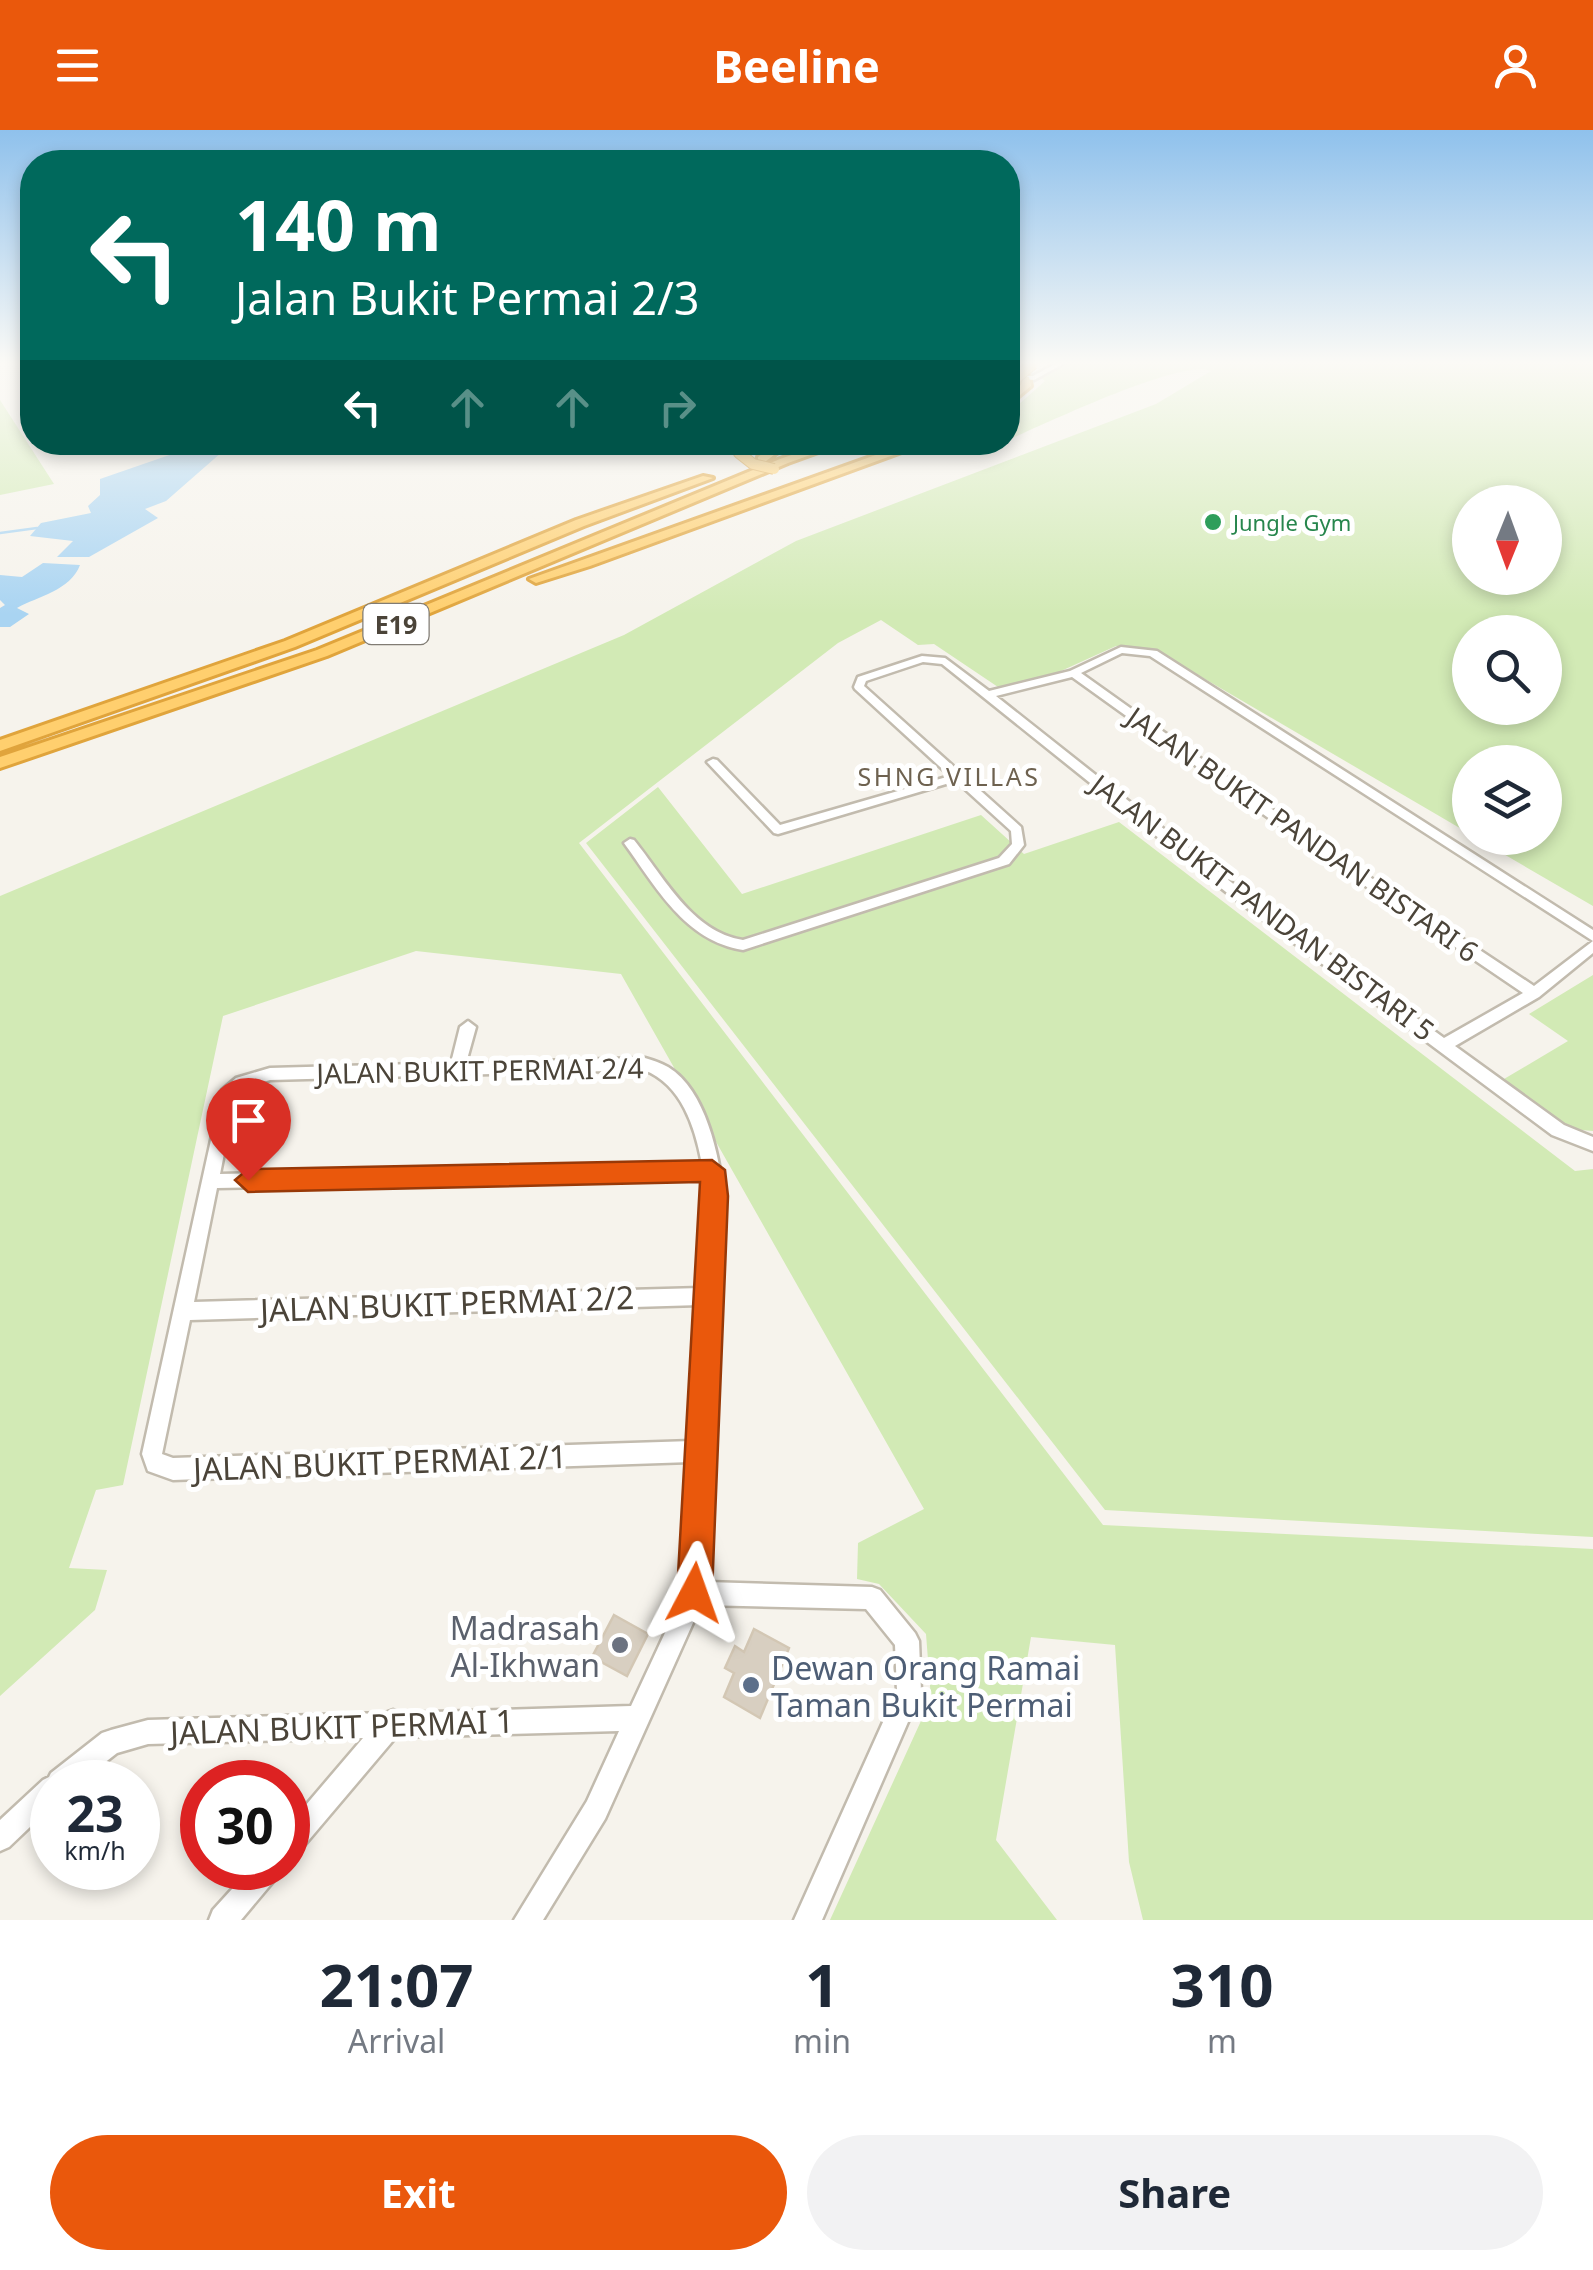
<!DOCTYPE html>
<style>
:root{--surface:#fff;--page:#f2f2f3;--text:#1f2937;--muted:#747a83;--accent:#ea580c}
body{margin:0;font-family:"Noto Sans",sans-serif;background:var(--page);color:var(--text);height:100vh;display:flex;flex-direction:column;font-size:38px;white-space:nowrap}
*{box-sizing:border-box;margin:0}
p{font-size:32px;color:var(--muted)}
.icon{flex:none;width:55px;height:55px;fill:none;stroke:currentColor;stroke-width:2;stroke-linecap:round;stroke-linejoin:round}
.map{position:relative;height:1790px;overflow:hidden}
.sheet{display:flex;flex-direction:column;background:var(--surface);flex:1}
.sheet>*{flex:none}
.guide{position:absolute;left:20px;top:20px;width:1000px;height:305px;border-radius:40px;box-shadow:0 5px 15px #0003;background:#00695c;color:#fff;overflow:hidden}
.needle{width:65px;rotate:181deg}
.buttons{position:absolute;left:1452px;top:355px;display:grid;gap:20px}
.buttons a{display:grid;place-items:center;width:110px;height:110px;border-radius:50%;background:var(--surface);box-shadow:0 5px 15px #0003;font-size:50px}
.speed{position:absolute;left:30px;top:1630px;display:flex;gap:20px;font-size:50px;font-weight:700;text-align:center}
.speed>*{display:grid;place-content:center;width:130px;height:130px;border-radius:50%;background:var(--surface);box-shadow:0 5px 15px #0003;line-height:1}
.speed small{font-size:25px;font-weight:400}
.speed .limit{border:15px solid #d22;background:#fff;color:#111}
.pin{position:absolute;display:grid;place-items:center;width:85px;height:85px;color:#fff;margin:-102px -42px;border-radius:50% 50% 50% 0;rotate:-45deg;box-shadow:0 0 10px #0007}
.pin .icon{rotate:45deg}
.me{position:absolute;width:110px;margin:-55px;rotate:4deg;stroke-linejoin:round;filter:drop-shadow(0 0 8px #0008)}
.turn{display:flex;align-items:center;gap:35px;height:210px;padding:0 50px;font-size:45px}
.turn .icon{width:130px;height:130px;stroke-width:2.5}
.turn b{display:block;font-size:70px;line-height:85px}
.lanes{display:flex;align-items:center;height:95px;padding:0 50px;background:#0003;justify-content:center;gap:50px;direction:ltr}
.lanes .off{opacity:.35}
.eta{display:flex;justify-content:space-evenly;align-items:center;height:170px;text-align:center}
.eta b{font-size:60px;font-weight:700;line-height:70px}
.cta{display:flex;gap:20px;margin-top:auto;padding:20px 50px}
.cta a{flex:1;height:115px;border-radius:60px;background:var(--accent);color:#fff;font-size:40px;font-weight:700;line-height:115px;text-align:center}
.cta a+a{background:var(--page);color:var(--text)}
header{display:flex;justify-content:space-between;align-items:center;height:130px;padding:0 50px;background:var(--accent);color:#fff;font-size:45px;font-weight:700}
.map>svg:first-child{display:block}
.green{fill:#d2eab5;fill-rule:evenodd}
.water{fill:#a9d4f2}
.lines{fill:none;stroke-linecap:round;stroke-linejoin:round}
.stream{stroke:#a9d4f2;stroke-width:2.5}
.river{fill:#a9d4f2;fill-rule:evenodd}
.building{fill:#d8cfc1;stroke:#d3c7b4;stroke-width:2.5}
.minor-casing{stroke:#c2bbae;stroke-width:5}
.highway-casing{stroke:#e0a43c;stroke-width:6}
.minor{fill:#fff;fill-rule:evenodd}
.highway{fill:#ffcf6e;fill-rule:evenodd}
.highway-bridge-casing{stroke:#e0a43c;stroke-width:12;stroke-linecap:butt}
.highway-bridge{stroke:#ffcf6e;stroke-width:10}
.route{fill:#ea580c;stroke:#983908;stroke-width:2.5}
.leisure-dot{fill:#2e9e5b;stroke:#fff;stroke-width:4}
.worship-dot{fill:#6b7280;stroke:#fff;stroke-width:4}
.service-dot{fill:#5c6f8a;stroke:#fff;stroke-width:4}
.labels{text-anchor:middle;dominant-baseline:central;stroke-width:10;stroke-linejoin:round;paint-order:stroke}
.far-leisure-label{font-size:22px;fill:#27864d;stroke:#fff;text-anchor:start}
.shield{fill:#fff;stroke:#817c74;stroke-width:2.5}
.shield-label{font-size:25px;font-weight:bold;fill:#4b4439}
.far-neighbourhood-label{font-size:25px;letter-spacing:2.5px;fill:#6e6250;stroke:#fff}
.street-label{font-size:28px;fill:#4b4439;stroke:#fff}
.near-street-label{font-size:32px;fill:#4b4439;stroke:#fff}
.near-worship-label{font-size:32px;fill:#5b616d;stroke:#fff;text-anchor:end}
.near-service-label{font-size:32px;fill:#4e5e75;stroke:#fff;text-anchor:start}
</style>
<header><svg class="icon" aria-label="menu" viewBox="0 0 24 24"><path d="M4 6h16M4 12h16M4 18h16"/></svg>Beeline<svg class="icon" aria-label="person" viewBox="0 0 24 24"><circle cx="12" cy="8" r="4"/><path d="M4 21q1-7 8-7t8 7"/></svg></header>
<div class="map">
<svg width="1593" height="1790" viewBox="0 0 1593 1790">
<rect width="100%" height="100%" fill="#f6f3ec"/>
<path class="green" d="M1065 234H1593V776L1476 708H1545V632H1470V704L1157 521 1116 516 1039 551 998 557 934 514 918 515 881 490 838 513 579 713 1103 1395 1593 1419V1790H1143L1129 1732 1115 1515 1031 1507 996 1710 1057 1790H830L931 1569 926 1504 879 1454 857 1449 858 1413 924 1379 621 844 416 821 223 886 123 1355 96 1360 69 1438 107 1440 95 1480 0 1566V766L624 505 796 411 1156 274 1211 241C1182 228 1043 295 1008 310V284L1045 251 1041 248ZM1470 372H1545V448H1470ZM1470 502H1545V578H1470Z
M0 270 54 354 0 365Z
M658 657 742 764 981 685 1024 724 1119 692 1575 1041 1593 1039V1407L1105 1380 586 713Z
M1593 845V1001L1570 999 1504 949 1568 911 1529 884Z"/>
<path class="water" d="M207 317 222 322 166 371 145 379 158 388 89 427H57L73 411 30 406 41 393 91 383 88 376 100 365V349L181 321Z
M43 433 80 435C70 461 38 466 17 478L29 484 10 497H0V478L5 475 0 470V445L22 447Z"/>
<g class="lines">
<path class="stream" d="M0 403 37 398"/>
<path class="river" d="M217 312H233L189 342H179V336Z"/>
</g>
<path class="building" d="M614 1485 648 1504 627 1546 592 1527Z
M754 1499 789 1518 760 1588 724 1567 734 1543 725 1538 735 1516 744 1522Z"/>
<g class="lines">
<g class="minor-casing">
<path id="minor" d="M1055 234H1063L1034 250 1008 248V244L1033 246Z
M1121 517 1157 521 1593 800V811L1150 526 1122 523 1081 543 1335 724 1534 856 1593 811V823L1539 867 1455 916 1564 995 1593 1007V1021L1552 1005 1231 766 942 534 923 532 866 551 864 556 1021 697 1024 715 1009 734 743 820C685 811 656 757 624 713L630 709 634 710C664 747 692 802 743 810L999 728 1012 714 1011 701 956 651 778 704 774 703 707 632 713 629 717 630 780 695 950 646 855 559 854 557 858 547 922 526 945 528 989 561 1070 541ZM1072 547 1327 730 1523 863 1444 908 1241 760 996 566Z
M468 891 476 897 466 933 645 928C652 930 661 933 668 937 706 960 719 1026 724 1066L707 1452 872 1457 880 1460 915 1503 919 1511 921 1562 822 1790H794L897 1561 895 1515 866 1479 701 1475 605 1689 543 1790H514L587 1671 619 1601 396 1607 297 1724 288 1728V1696L363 1608 148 1614 117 1623 80 1652H52V1676L9 1717 0 1721V1690L43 1650 49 1647 51 1643 102 1603 111 1600 148 1590 385 1583 393 1580 400 1583 631 1576 684 1462 691 1332 173 1350 148 1341 142 1324 222 960 236 948 270 938 451 933 460 897ZM644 940C682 955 695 997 702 1034L220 1044 235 967 247 957 270 950ZM704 1048 706 1066 701 1158 194 1172 217 1058ZM700 1175 692 1311 173 1328 162 1324 190 1190Z
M251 1738H281L277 1747 241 1790H209L213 1780Z"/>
</g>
<g class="highway-casing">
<path id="highway" d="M1012 234H1022L1008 246V239Z
M1023 247H1029L1031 256 1008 275V267L1021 255Z
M778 312H791L766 331H758V327Z
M829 312H846L788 333 327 526 0 638V627L317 520 780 329Z
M912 312H929L590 436 536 453 529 449Z
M703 346 713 348 584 396 295 517 0 621V610L285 511 576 390Z"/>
</g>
<use href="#minor" class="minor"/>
<use href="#highway" class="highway"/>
<g class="highway-bridge-casing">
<path id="highway-bridge" d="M1008 255 1033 234
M742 312 739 323 753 334 774 339"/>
</g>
<use href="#highway-bridge" class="highway-bridge"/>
</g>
<linearGradient id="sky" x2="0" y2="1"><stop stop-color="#8fc1ec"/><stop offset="0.48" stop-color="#fbfaf6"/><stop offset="1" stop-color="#fbfaf6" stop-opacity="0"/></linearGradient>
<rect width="1593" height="485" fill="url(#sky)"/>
<path class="route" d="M712 1030 725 1040 728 1066 712 1463 707 1475 694 1481 682 1475 677 1463 700 1052 248 1062 235 1050 248 1039Z"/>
<circle class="leisure-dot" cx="1213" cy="392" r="10"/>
<circle class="worship-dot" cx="620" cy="1515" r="10"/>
<circle class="service-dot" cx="751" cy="1555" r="10"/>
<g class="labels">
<g class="far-leisure-label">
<text x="1233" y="392">Jungle Gym</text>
</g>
<rect class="shield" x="363.5" y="474" width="65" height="40" rx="8"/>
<g class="shield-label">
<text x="396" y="494">E19</text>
</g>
<g class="far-neighbourhood-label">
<text x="949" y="646">SHNG VILLAS</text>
</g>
<g class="street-label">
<text transform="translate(1303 704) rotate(35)">JALAN BUKIT PANDAN BISTARI 6</text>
<text transform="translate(1263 777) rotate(37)">JALAN BUKIT PANDAN BISTARI 5</text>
<text transform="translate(480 940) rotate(-1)">JALAN BUKIT PERMAI 2/4</text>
</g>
<g class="near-street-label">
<text transform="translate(447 1173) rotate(-2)">JALAN BUKIT PERMAI 2/2</text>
<text transform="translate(380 1332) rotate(-2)">JALAN BUKIT PERMAI 2/1</text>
<text transform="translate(342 1596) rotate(-2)">JALAN BUKIT PERMAI 1</text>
</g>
<g class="near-worship-label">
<text x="600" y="1497">Madrasah<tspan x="600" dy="37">Al-Ikhwan</tspan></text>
</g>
<g class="near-service-label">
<text x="771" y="1537">Dewan Orang Ramai<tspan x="771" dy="37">Taman Bukit Permai</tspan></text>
</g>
</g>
</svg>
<div class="buttons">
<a><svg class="needle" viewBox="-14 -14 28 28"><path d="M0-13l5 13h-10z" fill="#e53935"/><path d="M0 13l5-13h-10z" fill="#747a83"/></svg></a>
<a><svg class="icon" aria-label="search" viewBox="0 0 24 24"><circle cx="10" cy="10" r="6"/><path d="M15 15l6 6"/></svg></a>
<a><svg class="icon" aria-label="layers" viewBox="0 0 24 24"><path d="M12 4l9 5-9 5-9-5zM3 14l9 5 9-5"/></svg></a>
</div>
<div class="speed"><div>23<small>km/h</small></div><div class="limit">30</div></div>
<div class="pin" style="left:248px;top:1050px;background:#d93025"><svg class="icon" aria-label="arrive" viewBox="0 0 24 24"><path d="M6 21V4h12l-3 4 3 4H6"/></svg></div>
<svg class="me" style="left:694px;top:1463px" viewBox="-20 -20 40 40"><path d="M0-17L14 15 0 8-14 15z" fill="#ea580c" stroke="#fff" stroke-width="4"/></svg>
<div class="guide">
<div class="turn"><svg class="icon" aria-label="left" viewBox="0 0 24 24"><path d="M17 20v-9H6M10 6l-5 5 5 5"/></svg><div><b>140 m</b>Jalan Bukit Permai 2/3</div></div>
<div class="lanes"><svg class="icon" aria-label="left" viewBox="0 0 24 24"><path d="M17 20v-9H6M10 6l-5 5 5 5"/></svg><svg class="icon off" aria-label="ahead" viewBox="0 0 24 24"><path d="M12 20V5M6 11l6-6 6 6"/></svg><svg class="icon off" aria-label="ahead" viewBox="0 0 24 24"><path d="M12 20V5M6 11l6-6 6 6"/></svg><svg class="icon off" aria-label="right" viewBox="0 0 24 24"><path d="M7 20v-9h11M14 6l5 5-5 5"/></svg></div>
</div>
</div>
<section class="sheet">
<div class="eta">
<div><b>21:07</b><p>Arrival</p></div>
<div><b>1</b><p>min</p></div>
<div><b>310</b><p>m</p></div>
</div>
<div class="cta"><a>Exit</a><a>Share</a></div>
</section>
